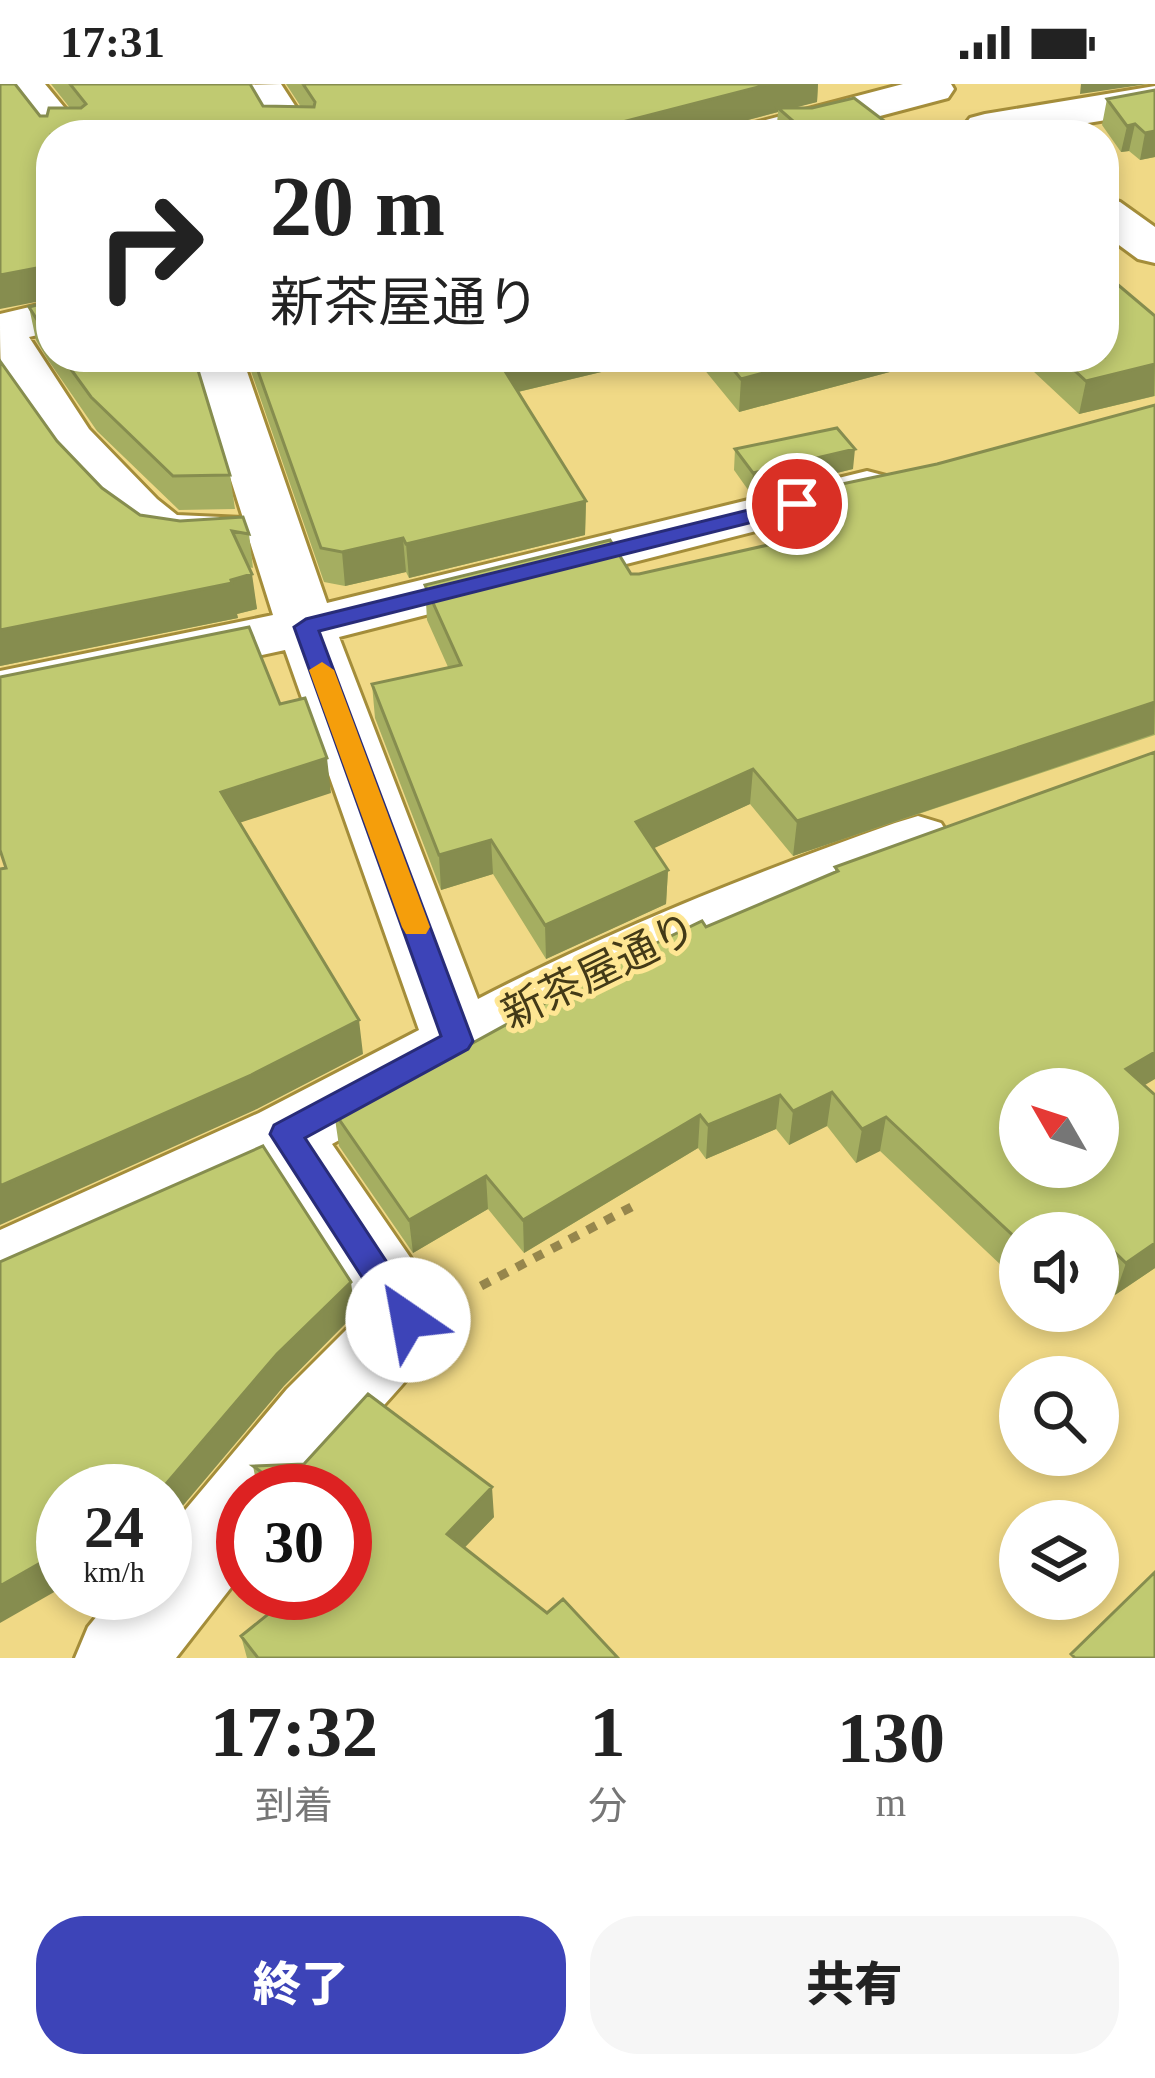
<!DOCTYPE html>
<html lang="ja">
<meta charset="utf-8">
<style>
:root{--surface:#fff;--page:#f6f6f6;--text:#222;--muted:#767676;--accent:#3d44b8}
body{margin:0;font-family:"Times New Roman","Noto Sans JP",serif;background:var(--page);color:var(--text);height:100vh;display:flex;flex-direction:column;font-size:45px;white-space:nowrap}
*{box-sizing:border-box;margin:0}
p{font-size:39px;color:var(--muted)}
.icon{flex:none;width:66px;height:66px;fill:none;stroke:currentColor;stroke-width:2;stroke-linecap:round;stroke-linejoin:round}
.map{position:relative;height:1574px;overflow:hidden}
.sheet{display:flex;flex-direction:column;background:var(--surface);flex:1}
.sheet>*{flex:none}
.top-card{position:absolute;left:36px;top:36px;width:1083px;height:252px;border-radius:48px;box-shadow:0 6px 18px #0003;background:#fff;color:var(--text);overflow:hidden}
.needle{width:78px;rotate:309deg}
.fabs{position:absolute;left:999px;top:984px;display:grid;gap:24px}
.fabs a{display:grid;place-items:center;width:120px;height:120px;border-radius:50%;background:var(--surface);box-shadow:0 6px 18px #0003;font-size:60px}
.speed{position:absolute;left:36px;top:1380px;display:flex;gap:24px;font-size:60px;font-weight:700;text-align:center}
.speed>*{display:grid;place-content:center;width:156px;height:156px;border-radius:50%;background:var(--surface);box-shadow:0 6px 18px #0003;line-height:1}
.speed small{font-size:30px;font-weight:400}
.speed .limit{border:18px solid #d22;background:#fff;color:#111}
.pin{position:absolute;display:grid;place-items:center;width:102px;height:102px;color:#fff;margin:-51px;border:6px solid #fff;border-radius:50%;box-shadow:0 3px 12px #0007}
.me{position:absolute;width:132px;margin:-66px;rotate:327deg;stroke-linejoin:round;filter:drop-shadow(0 0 9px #0008)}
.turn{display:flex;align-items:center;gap:42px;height:252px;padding:0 36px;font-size:54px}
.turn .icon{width:156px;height:156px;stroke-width:2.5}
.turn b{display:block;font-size:84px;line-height:102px}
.eta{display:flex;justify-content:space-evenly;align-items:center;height:204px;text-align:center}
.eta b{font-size:72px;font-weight:800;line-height:84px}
.action{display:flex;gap:24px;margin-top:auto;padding:24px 36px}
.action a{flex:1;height:138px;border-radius:48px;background:var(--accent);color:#fff;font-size:48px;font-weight:800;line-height:138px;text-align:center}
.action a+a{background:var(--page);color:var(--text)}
.status{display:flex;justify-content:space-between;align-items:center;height:84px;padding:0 60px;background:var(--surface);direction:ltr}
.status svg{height:33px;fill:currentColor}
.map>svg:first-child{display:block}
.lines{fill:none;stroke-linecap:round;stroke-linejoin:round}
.minor-casing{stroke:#a48d3a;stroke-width:6}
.path{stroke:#96864c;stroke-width:9;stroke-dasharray:10 10;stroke-linecap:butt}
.minor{fill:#fff;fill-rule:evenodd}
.wall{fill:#a5ae61}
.shaded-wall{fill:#868d4f}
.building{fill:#c0ca71;stroke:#868d4f;stroke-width:3;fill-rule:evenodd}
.route{fill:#3d44b8;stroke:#282c78;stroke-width:3}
.slow{fill:#f59e0b}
.labels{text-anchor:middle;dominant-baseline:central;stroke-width:10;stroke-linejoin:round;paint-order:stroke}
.street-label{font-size:42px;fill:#433a17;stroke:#fee693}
</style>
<div class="status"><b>17:31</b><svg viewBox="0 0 49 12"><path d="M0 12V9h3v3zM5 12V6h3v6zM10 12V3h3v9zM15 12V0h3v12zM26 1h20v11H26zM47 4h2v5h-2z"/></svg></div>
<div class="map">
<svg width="1155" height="1574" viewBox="0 0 1155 1574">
<rect width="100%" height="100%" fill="#f0d986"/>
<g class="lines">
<g class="minor-casing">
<path id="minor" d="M2 0H45L87 51H51L50 60Z
M903 0H951L954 5 948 14 808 51H736L743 42Z
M240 1 281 0 314 51H270Z
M1155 2V28L1015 51H969L963 43 970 34 985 30Z
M1104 114 1120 118 1155 143V179L1138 175 1104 150Z
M51 218V248L29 253 89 345 157 415 177 431 243 434 192 273H242L327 519 867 387 886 392 894 403 886 414 339 553 478 915C613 845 751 790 895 739L918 732 941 739 951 755 941 771 771 834 628 899 332 1060 436 1211 448 1236C422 1290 347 1356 306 1407H243V1488L176 1574H75L88 1543 116 1509H165V1450L287 1305 361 1231 271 1090 0 1215V1146L259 1029 419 946 285 566 0 627V587L273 531 249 455C228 470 164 472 141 457 95 428 23 346 2 295 0 278 0 249 0 230Z"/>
</g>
<path class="path" d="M481 1202 639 1119"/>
<use href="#minor" class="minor"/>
</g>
<path class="wall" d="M51 0H250L263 22 301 23 286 0H818L817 18 792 24 917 51H776L778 28 691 51H51V273H194L230 391 235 425 179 426 97 347 48 276 36 256 29 223 48 218 40 32H47L70 24Z
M1155 6V73L1140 76 1129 67 1121 68 1102 41 1107 15Z
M1155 232V312L1079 330 1018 273H1104Z
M246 273H664L518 308 586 417 585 451 409 494 406 488 345 502 324 498Z
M694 273H946L739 328Z
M0 277 57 357 102 404 140 431 249 450 253 484 249 483 257 525 237 530 238 534 0 582Z
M1155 321V651L793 772 750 720 653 764 668 786 666 820 546 875 493 790 441 806 375 634 372 600 448 583 427 536 425 501 639 490 784 457 777 447 780 413 937 380Z
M735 365 853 385 751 410 734 386Z
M835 783 1145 1002 1155 1184 1115 1211 1098 1195V1149H1020V1199L880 1067 856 1079 827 1042 789 1061 776 1045 706 1075 698 1064 524 1169 488 1125 413 1169 339 1062 334 1028 398 1000 580 901V896L835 788Z
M253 1382 494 1433 464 1463 547 1529 618 1574H247L241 1552 345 1509V1407H258Z"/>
<path class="shaded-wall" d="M770 0H818L817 18 782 27 778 24V28L691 51H572Z
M1081 0H1148L1080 10Z
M1135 40 1129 67 1121 68 1127 42Z
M1155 47V73L1140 76 1145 49Z
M47 182 51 215 0 225V191Z
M524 273H664L501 312 500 279Z
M824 273H946L739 328 741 295Z
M1155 280 1154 312 1079 330 1086 297Z
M855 365 853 385 751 410 753 389Z
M586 417 585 451 409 494 406 460Z
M403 454 406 488 345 502 342 468Z
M252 490 257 525 237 530 238 534 0 582V546Z
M1155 618 1154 650 793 772 797 737Z
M327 674 331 709 227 743 221 708Z
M753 685 750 720 635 773 636 738Z
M491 756 493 790 441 806 439 771Z
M668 786 666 820 546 875 545 841Z
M359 936 363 970 257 1025 0 1141V1102Z
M1155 968V995L1115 1019 1126 985Z
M832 1008 827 1042 789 1061 793 1027Z
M780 1011 776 1045 706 1075 708 1041Z
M700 1031 698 1064 524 1169 523 1136Z
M886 1033 880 1067 856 1079 862 1045Z
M486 1092 488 1125 413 1169 409 1136Z
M1079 1133 1074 1149H1058Z
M1155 1159V1184L1115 1211 1126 1179Z
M351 1198 355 1230 284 1302 165 1443V1407H160L277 1270Z
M492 1403 494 1433 450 1479 447 1450Z
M63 1466V1503L0 1539V1502Z"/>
<path class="building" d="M0 0H15L40 32H47L49 24H81L86 20 70 0H250L263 22 314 23 315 18 303 0H770L572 51H51V258L29 223 48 218 47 182 0 191Z
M1155 6V47L1145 49 1135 40 1127 42 1107 15Z
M854 14 896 46 908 44 917 51H809L778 24H812Z
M1104 189 1155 232V280L1086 297 1060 273H1104Z
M62 273H194L230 391 173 392 91 313Z
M253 273H524L500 279 586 417 406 460 403 454 342 468 321 464Z
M723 273H824L741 295Z
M0 277 57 357 102 404 140 431 180 437 243 433 249 450 232 447 252 490 231 496 232 499 0 546Z
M1155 321V618L797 737 753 685 636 738 668 786 545 841 491 756 439 771 372 600 461 581 425 501 610 456 631 490H639L808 452 780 413 937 380Z
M837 344 855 365 753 389 735 365Z
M249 543 280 620 305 614 327 674 221 708 359 936 251 991 0 1102V785L6 784 0 766V593Z
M1155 668V968L1126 985 1155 1011V1159L1126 1179 1098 1152V1149H1095L1079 1133 1058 1149H1020V1158L886 1033 862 1045 832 1008 793 1027 780 1011 708 1041 700 1031 523 1136 486 1092 409 1136 334 1028 395 995 398 1000 582 899 580 896 702 837 706 843 838 787 835 783ZM1020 1005H1098V1083H1020Z
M263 1062 351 1198 277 1270 160 1407H63V1466L0 1502V1178Z
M368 1310 492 1403 447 1450 547 1529 563 1515 618 1574H258L241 1552 271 1528 287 1509H345V1407H287L253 1382 304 1380Z
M1155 1488V1574H1075L1071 1570Z"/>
<path class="route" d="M797 414 809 420 805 425 319 547 473 957 468 965 305 1054 425 1236 420 1246 408 1250 396 1246 270 1050 274 1041 441 952 294 543 306 535Z"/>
<path class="slow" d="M322 578 334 586 430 843 426 850H406L402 843 309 586Z"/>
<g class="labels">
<g class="street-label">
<text transform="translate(599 887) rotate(-26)">新茶屋通り</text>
</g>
</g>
</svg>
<div class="fabs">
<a><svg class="needle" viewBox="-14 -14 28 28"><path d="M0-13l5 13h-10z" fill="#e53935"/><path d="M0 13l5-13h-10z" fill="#767676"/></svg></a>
<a><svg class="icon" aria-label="sound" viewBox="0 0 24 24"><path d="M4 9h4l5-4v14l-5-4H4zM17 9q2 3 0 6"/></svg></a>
<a><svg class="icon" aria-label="search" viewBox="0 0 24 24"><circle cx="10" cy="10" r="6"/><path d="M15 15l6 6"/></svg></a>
<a><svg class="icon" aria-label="layers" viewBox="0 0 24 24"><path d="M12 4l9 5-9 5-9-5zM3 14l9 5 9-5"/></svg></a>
</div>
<div class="speed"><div>24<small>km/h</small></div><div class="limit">30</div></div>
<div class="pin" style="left:797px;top:420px;background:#d93025"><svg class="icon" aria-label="arrive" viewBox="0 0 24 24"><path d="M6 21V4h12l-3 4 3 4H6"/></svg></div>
<svg class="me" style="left:408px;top:1236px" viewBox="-20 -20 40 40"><circle r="19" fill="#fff"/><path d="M0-13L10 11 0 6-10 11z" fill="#3d44b8"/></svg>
<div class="top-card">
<div class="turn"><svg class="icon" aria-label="right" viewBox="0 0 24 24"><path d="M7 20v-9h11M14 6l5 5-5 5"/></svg><div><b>20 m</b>新茶屋通り</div></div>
</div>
</div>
<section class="sheet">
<div class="eta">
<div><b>17:32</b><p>到着</p></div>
<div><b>1</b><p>分</p></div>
<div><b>130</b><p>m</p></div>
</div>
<div class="action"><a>終了</a><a>共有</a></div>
</section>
